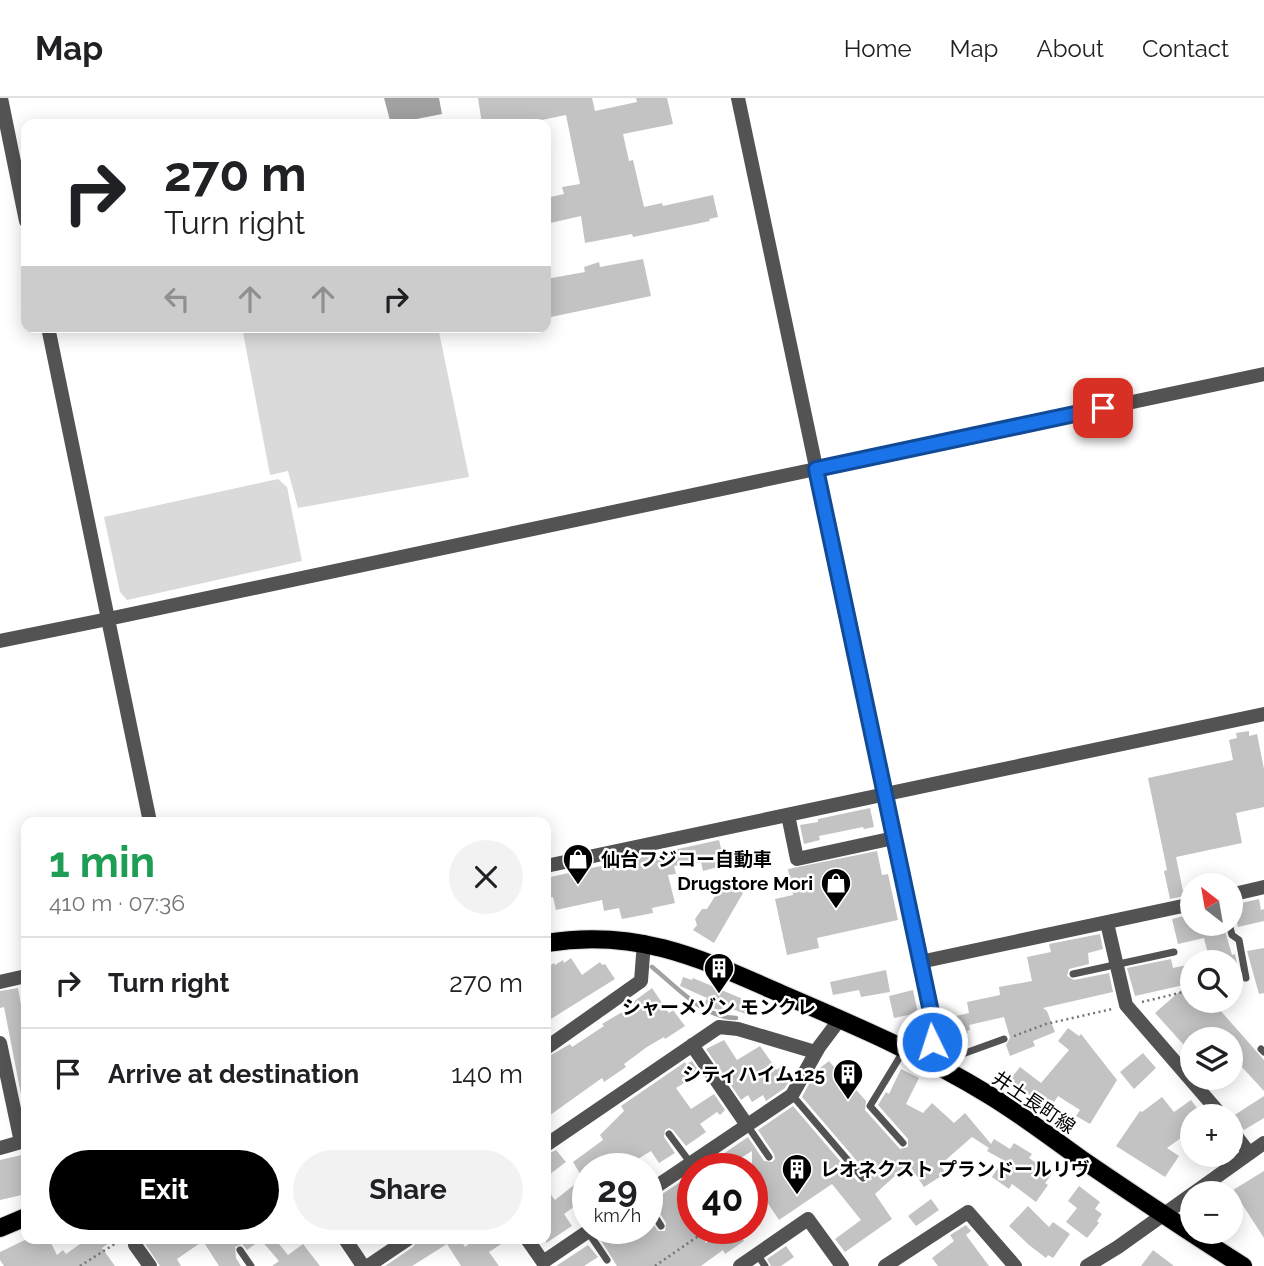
<!DOCTYPE html>
<meta charset="utf-8">
<style>
:root{--surface:#fff;--page:#f2f2f2;--text:#202124;--muted:#757577;--line:#e0e0e0;--accent:#000}
body{margin:0;font-family:Raleway,"Noto Sans JP",sans-serif;background:var(--page);color:var(--text);height:100vh;display:flex;flex-direction:column;font-size:26px;white-space:nowrap}
*{box-sizing:border-box;margin:0}
p{font-size:23px;color:var(--muted)}
.icon{flex:none;width:38px;height:38px;fill:none;stroke:currentColor;stroke-width:2;stroke-linecap:round;stroke-linejoin:round}
.map{position:relative;flex:1;overflow:hidden}
.details{position:absolute;left:21px;top:719px;width:530px;height:427px;display:flex;flex-direction:column;background:var(--surface);border-radius:14px;box-shadow:0 4px 18px #0003}
.details>*{flex:none}
.top-card{position:absolute;left:21px;top:21px;width:530px;height:214px;border-radius:14px;box-shadow:0 4px 18px #0003;background:#fff;color:var(--text);overflow:hidden}
.needle{width:46px;rotate:329deg}
.controls{position:absolute;left:1180px;top:775px;display:grid;gap:14px}
.controls a{display:grid;place-items:center;width:63px;height:63px;border-radius:50%;background:var(--surface);box-shadow:0 4px 18px #0003;font-size:35px}
.speed{position:absolute;left:572px;top:1055px;display:flex;gap:14px;font-size:35px;font-weight:700;text-align:center}
.speed>*{display:grid;place-content:center;width:91px;height:91px;border-radius:50%;background:var(--surface);box-shadow:0 4px 18px #0003;line-height:1}
.speed small{font-size:18px;font-weight:400}
.speed .limit{border:10px solid #d22;background:#fff;color:#111}
.pin{position:absolute;display:grid;place-items:center;width:60px;height:60px;color:#fff;margin:-30px;border-radius:14px;box-shadow:0 4px 10px #0006}
.me{position:absolute;width:77px;margin:-38px;rotate:356deg;stroke-linejoin:round;filter:drop-shadow(0 0 5px #0008)}
.turn{display:flex;align-items:center;gap:24px;height:147px;padding:0 28px;font-size:32px}
.turn .icon{width:91px;height:91px;stroke-width:2.5}
.turn b{display:block;font-size:49px;line-height:60px}
.lanes{display:flex;align-items:center;height:66px;padding:0 28px;background:#0003;justify-content:center;gap:35px;direction:ltr}
.lanes .off{opacity:.35}
.round{display:grid;place-items:center;flex:none;width:74px;height:74px;border-radius:37px;background:var(--page)}
.head{display:flex;align-items:center;justify-content:space-between;height:119px;padding:0 28px}
h1{font-size:42px;font-weight:700;line-height:52px;color:#1e9e55}
.button{display:flex;gap:14px;margin-top:auto;padding:14px 28px}
.button a{flex:1;height:80px;border-radius:42px;background:var(--accent);color:#fff;font-size:28px;font-weight:700;line-height:80px;text-align:center}
.button a+a{background:var(--page);color:var(--text)}
ul{padding:0;list-style:none}
li{display:flex;align-items:center;gap:21px;height:91px;padding:0 28px;border-top:2px solid var(--line)}
li div{flex:1}
li b{display:block;font-size:26px}
li em{font-style:normal}
header{display:flex;align-items:center;gap:42px;box-sizing:border-box;height:98px;padding:0 35px;background:var(--surface);border-bottom:2px solid var(--line)}
header strong{font-size:33px}
nav{display:flex;gap:38px;margin-inline-start:auto;font-size:24px}
.map>svg:first-child{display:block}
.green{fill:#dadada}
.water{fill:#a1a1a1}
.lines{fill:none;stroke-linecap:round;stroke-linejoin:round}
.stream{stroke:#a1a1a1;stroke-width:4.5}
.building{fill:#c3c3c3}
.primary-casing{stroke:#dbdbdb;stroke-width:20}
.path{stroke:#757575;stroke-width:2.5;stroke-dasharray:2 3.5;stroke-linecap:butt}
.service{stroke:#535353;stroke-width:7}
.minor{stroke:#535353;stroke-width:14}
.tertiary{stroke:#535353;stroke-width:14}
.primary{stroke:#000;stroke-width:18}
.route-casing{stroke:#114b97;stroke-width:18}
.route{stroke:#1a73e8;stroke-width:12}
.labels{text-anchor:middle;dominant-baseline:central;stroke-width:5;stroke-linejoin:round;paint-order:stroke}
.poi-label{font-size:19px;font-weight:bold;fill:#000;stroke:#fff;text-anchor:start}
.street-label{font-size:19px;fill:#000;stroke:#fff}
</style>
<header>
<strong>Map</strong>
<nav><a>Home</a><a>Map</a><a>About</a><a>Contact</a></nav>
</header>
<div class="map">
<svg width="1264" height="1168" viewBox="0 0 1264 1168">
<rect width="100%" height="100%" fill="#fff"/>
<path class="green" d="M242 229H438L469 379 298 410 288 373 270 377Z
M278 381 287 389 302 463 127 502 120 494 104 419Z"/>
<path class="water" d="M384 0H439L442 16 391 26Z"/>
<g class="lines">
<path class="stream" d="M652 869C677 889 703 920 736 920"/>
</g>
<path class="building" d="M478 0H592L595 13 637 4 636 0H667L673 26 623 36 629 63 633 62 644 109 662 105 663 108 713 97 718 119 709 121 710 123 633 139 632 136 585 145 581 118 546 126V100L564 96 562 89 580 86 566 17 522 26H482Z
M643 161 651 198 546 220V181L585 174 584 169 599 164 600 169Z
M1249 633V638L1257 636 1264 671V709L1236 715 1242 745 1176 759 1184 798 1170 801 1164 773 1167 772 1148 680 1233 662 1229 642 1237 640 1236 635Z
M870 710 874 729 864 731 863 729 819 738 820 742 804 746 800 727 818 724V721Z
M719 742 725 767 703 773 701 764 674 768 676 776 668 777 675 805 652 810 653 815 622 821 619 810 604 813 602 802 556 812 553 799 546 800V780Z
M877 753 882 777 888 776 898 822 817 840 819 850 787 857 775 801 793 797 788 771Z
M738 780 743 795 714 845 693 832 697 827 695 821 702 811H707L724 784Z
M1259 801 1261 812 1264 811V823L1238 829 1233 807Z
M1192 816V826H1223L1232 857 1235 856 1239 875 1230 877V864H1210L1204 840 1178 846 1172 821Z
M1100 836 1103 851 1088 855 1089 866 1069 871 1067 878 1074 882 1109 875 1113 894 1043 910 1047 913 1055 934 1033 943 1035 948 1010 958 1006 947 1010 940 1004 919 969 927 970 932 967 933 968 935 947 940 943 921 969 915 967 904 1000 897 999 889 1032 883 1027 859 1051 854 1049 846Z
M1264 850V895L1259 896 1247 853Z
M571 860 582 877 600 864 602 867 605 866 615 881 546 924V870L554 865 555 867 563 862 564 865Z
M1171 861 1173 870 1192 866V903H1212L1264 962V993L1230 956V942H1192V956L1155 915 1188 886 1135 898 1127 870Z
M886 872 890 894 861 899 859 892 833 897 830 884Z
M683 879 692 882 693 880 750 904 746 916 732 911 730 916 704 907 707 900 680 888Z
M18 890 26 935V1022L4 909 0 910V893Z
M652 890 669 915 673 912 685 928 665 941 664 939 647 949 624 966 626 969 604 984 602 980 546 1020V960L570 946 572 949 604 928 602 926 634 907 633 904Z
M913 892 918 915 894 920 889 898Z
M1068 930 1079 938 1081 936 1117 982 1090 1026 1076 1018 1080 1012 1058 998 1054 1004 1051 1002 1041 1004 1008 984 1020 969 1041 985 1069 952 1058 943Z
M724 942 737 962 760 948 777 972 780 969 791 979 785 990 766 1003 763 997 752 1004 748 997 741 1002 706 951Z
M1143 955 1156 970 1134 991 1120 974Z
M692 963 700 975 676 990 691 1011 714 996 725 1012 720 1017 717 1014 700 1026 706 1034 686 1048 673 1032 669 1030 665 1032 664 1039 675 1055 659 1065 651 1053 623 1070 616 1060 599 1071H588V1089L573 1064 603 1042 600 1037 624 1013 621 1008 685 964 686 966Z
M829 963 850 988 851 986 866 1003 865 1012 900 1051 908 1049V1041L878 1007 886 994 889 996 901 971 919 980 906 1006 923 1015 932 1005 954 1025 965 1015 991 1046 994 1041 1010 1051 1014 1045 1032 1056 1029 1060 1052 1076 1045 1085 1048 1087 1036 1104 1012 1086 1009 1091 992 1079 1003 1062 987 1053 989 1050 972 1039 940 1067 946 1075 924 1089 912 1071 901 1081 897 1076 875 1096 892 1121 845 1154 835 1141 861 1122 832 1086 779 1122 757 1089 752 1092V1053L723 1071H701L748 1039 764 1063 772 1064 775 1061 774 1056 758 1032 793 1008 858 1084 866 1085 869 1081 868 1076 802 999 816 973Z
M1264 998V1020L1244 1032 1233 1018Z
M1162 999 1174 1014 1191 1002 1203 1018H1192V1032L1167 1050 1179 1058 1165 1079 1116 1048 1140 1013 1142 1014Z
M556 1052 566 1064 546 1079V1057Z
M26 1056V1096L0 1102V1062Z
M1264 1073V1140L1233 1092Z
M692 1076 693 1130H696L706 1145 730 1130H735L744 1143 725 1156 723 1152 701 1168H617L600 1141 615 1130H648V1118L658 1133H665L666 1125 652 1103Z
M579 1083 587 1094 581 1098 583 1102 564 1116 572 1128 546 1145V1090L555 1102Z
M1079 1088 1100 1104 1095 1111 1102 1116 1097 1123 1099 1125 1087 1140 1066 1124 1077 1110 1068 1103Z
M931 1101 939 1112 916 1128 908 1118Z
M1028 1108 1049 1129 1053 1124 1070 1136 1053 1160 1048 1157 1046 1160 1029 1147 1009 1128Z
M966 1127 971 1133 966 1137 989 1168H938L932 1160 954 1143 950 1137Z
M27 1141H49L57 1157 63 1152 66 1156 87 1141H115L102 1150 115 1168H4L0 1162V1154Z
M142 1141H275L288 1157 303 1146 320 1168H272L279 1163 261 1142 247 1152 242 1146 235 1149 236 1160 241 1168H219L203 1143 177 1161 181 1168H160Z
M418 1141H460L465 1149 476 1141H509L489 1154 499 1168H461L447 1146 412 1168H385L413 1149Z
M588 1147 598 1159 584 1168H556Z
M786 1148 794 1159 781 1168H771L767 1161Z
M1153 1152 1174 1168H1141Z"/>
<g class="lines">
<g class="primary-casing">
<path id="primary" d="M546 845C639 830 702 861 784 897 854 927 924 957 989 997 1022 1017 1053 1041 1084 1063 1137 1099 1189 1134 1243 1168
M0 1130 26 1119"/>
</g>
<path class="path" d="M1142 904 1192 892
M1014 938 1046 926 1112 911
M80 1168 121 1142
M655 1168 710 1130"/>
<path class="service" d="M1229 826 1232 837 1239 842 1246 880
M1073 876 1174 854
M1261 951 1264 954
M947 970 957 958 1004 941
M792 997 863 1080
M747 1027 769 1059
M669 1036 695 1071
M903 1045 870 1008 904 952
M648 1108 661 1128
M588 1134 607 1162
M240 1152 251 1168
M757 1156 765 1168"/>
<path class="minor" d="M1 0 26 123
M816 371 1264 276
M0 543 108 521 48 229
M788 717 797 761 894 740
M546 768 1264 616
M1230 797 1264 789
M1107 825 1126 907 1222 1018
M920 864 1192 806
M0 884 26 878
M0 945 21 1044 0 1050
M692 947 747 1027
M546 950 641 883 644 844
M1230 1030 1249 1055
M546 1047 719 929 738 931 815 954
M648 1094 792 997 819 949 840 921
M527 1141 543 1164 593 1130
M135 1147 150 1168
M368 1168 408 1141
M740 1168 808 1121 842 1168
M885 1168 968 1114 1015 1168"/>
<path class="tertiary" d="M738 0 934 928 932 944 924 961
M150 724 108 521 816 371
M345 1141 363 1168
M1087 1168 1118 1149 1264 1045"/>
<use href="#primary" class="primary"/>
</g>
<g class="lines">
<g class="route-casing">
<path id="route" d="M932 944 934 928 816 371 1103 310"/>
</g>
<use href="#route" class="route"/>
</g>
<defs>
<g id="shop-pin" transform="scale(1.575)"><path d="M0 17L-7.5 6A9.5 9.5 0 1 1 7.5 6Z" fill="#000" stroke="#fff"/><path d="M-5-2.5h2.3a2.7 3.5 0 0 1 5.4 0H5L5.5 6h-11ZM-1.5-2.5h3a1.5 2.3 0 0 0-3 0Z" fill="#fff"/></g>
<g id="building-pin" transform="scale(1.575)"><path d="M0 17L-7.5 6A9.5 9.5 0 1 1 7.5 6Z" fill="#000" stroke="#fff"/><path d="M-4-6H4V6H1V3H-1V6H-4ZM-2.5-4.3h1.7v1.8h-1.7ZM.8-4.3h1.7v1.8H.8ZM-2.5-1h1.7V.8h-1.7ZM.8-1h1.7V.8H.8Z" fill="#fff"/></g>
</defs>
<g fill-rule="evenodd">
<use href="#shop-pin" x="578" y="761"/>
<use href="#shop-pin" x="836" y="785"/>
<use href="#building-pin" x="719" y="870"/>
<use href="#building-pin" x="848" y="976"/>
<use href="#building-pin" x="797" y="1071"/>
</g>
<g class="labels">
<g class="poi-label">
<text x="601" y="761">仙台フジコー自動車</text>
<text x="813" y="785" text-anchor="end">Drugstore Mori</text>
<text x="719" y="909" text-anchor="middle">シャーメゾン モンクレ</text>
<text x="825" y="976" text-anchor="end">シティハイム125</text>
<text x="820" y="1071">レオネクスト プランドールリヴ</text>
</g>
<g class="street-label">
<text transform="translate(1034 1004) rotate(34)">井土長町線</text>
</g>
</g>
</svg>
<div class="controls">
<a><svg class="needle" viewBox="-14 -14 28 28"><path d="M0-13l5 13h-10z" fill="#e53935"/><path d="M0 13l5-13h-10z" fill="#757577"/></svg></a>
<a><svg class="icon" aria-label="search" viewBox="0 0 24 24"><circle cx="10" cy="10" r="6"/><path d="M15 15l6 6"/></svg></a>
<a><svg class="icon" aria-label="layers" viewBox="0 0 24 24"><path d="M12 4l9 5-9 5-9-5zM3 14l9 5 9-5"/></svg></a>
<a>+</a>
<a>−</a>
</div>
<div class="speed"><div>29<small>km/h</small></div><div class="limit">40</div></div>
<div class="pin" style="left:1103px;top:310px;background:#d93025"><svg class="icon" aria-label="arrive" viewBox="0 0 24 24"><path d="M6 21V4h12l-3 4 3 4H6"/></svg></div>
<svg class="me" style="left:932px;top:944px" viewBox="-20 -20 40 40"><circle r="17" fill="#1a73e8" stroke="#fff" stroke-width="3"/><path d="M0-11L8 9 0 5-8 9z" fill="#fff"/></svg>
<div class="top-card">
<div class="turn"><svg class="icon" aria-label="right" viewBox="0 0 24 24"><path d="M7 20v-9h11M14 6l5 5-5 5"/></svg><div><b>270 m</b>Turn right</div></div>
<div class="lanes"><svg class="icon off" aria-label="left" viewBox="0 0 24 24"><path d="M17 20v-9H6M10 6l-5 5 5 5"/></svg><svg class="icon off" aria-label="ahead" viewBox="0 0 24 24"><path d="M12 20V5M6 11l6-6 6 6"/></svg><svg class="icon off" aria-label="ahead" viewBox="0 0 24 24"><path d="M12 20V5M6 11l6-6 6 6"/></svg><svg class="icon" aria-label="right" viewBox="0 0 24 24"><path d="M7 20v-9h11M14 6l5 5-5 5"/></svg></div>
</div>
<section class="details">
<div class="head"><div><h1>1 min</h1><p>410 m · 07:36</p></div><a class="round"><svg class="icon" aria-label="close" viewBox="0 0 24 24"><path d="M6 6l12 12M18 6L6 18"/></svg></a></div>
<ul>
<li><svg class="icon" aria-label="right" viewBox="0 0 24 24"><path d="M7 20v-9h11M14 6l5 5-5 5"/></svg><div><b>Turn right</b></div><em>270 m</em></li>
<li><svg class="icon" aria-label="arrive" viewBox="0 0 24 24"><path d="M6 21V4h12l-3 4 3 4H6"/></svg><div><b>Arrive at destination</b></div><em>140 m</em></li>
</ul>
<div class="button"><a>Exit</a><a>Share</a></div>
</section>
</div>
